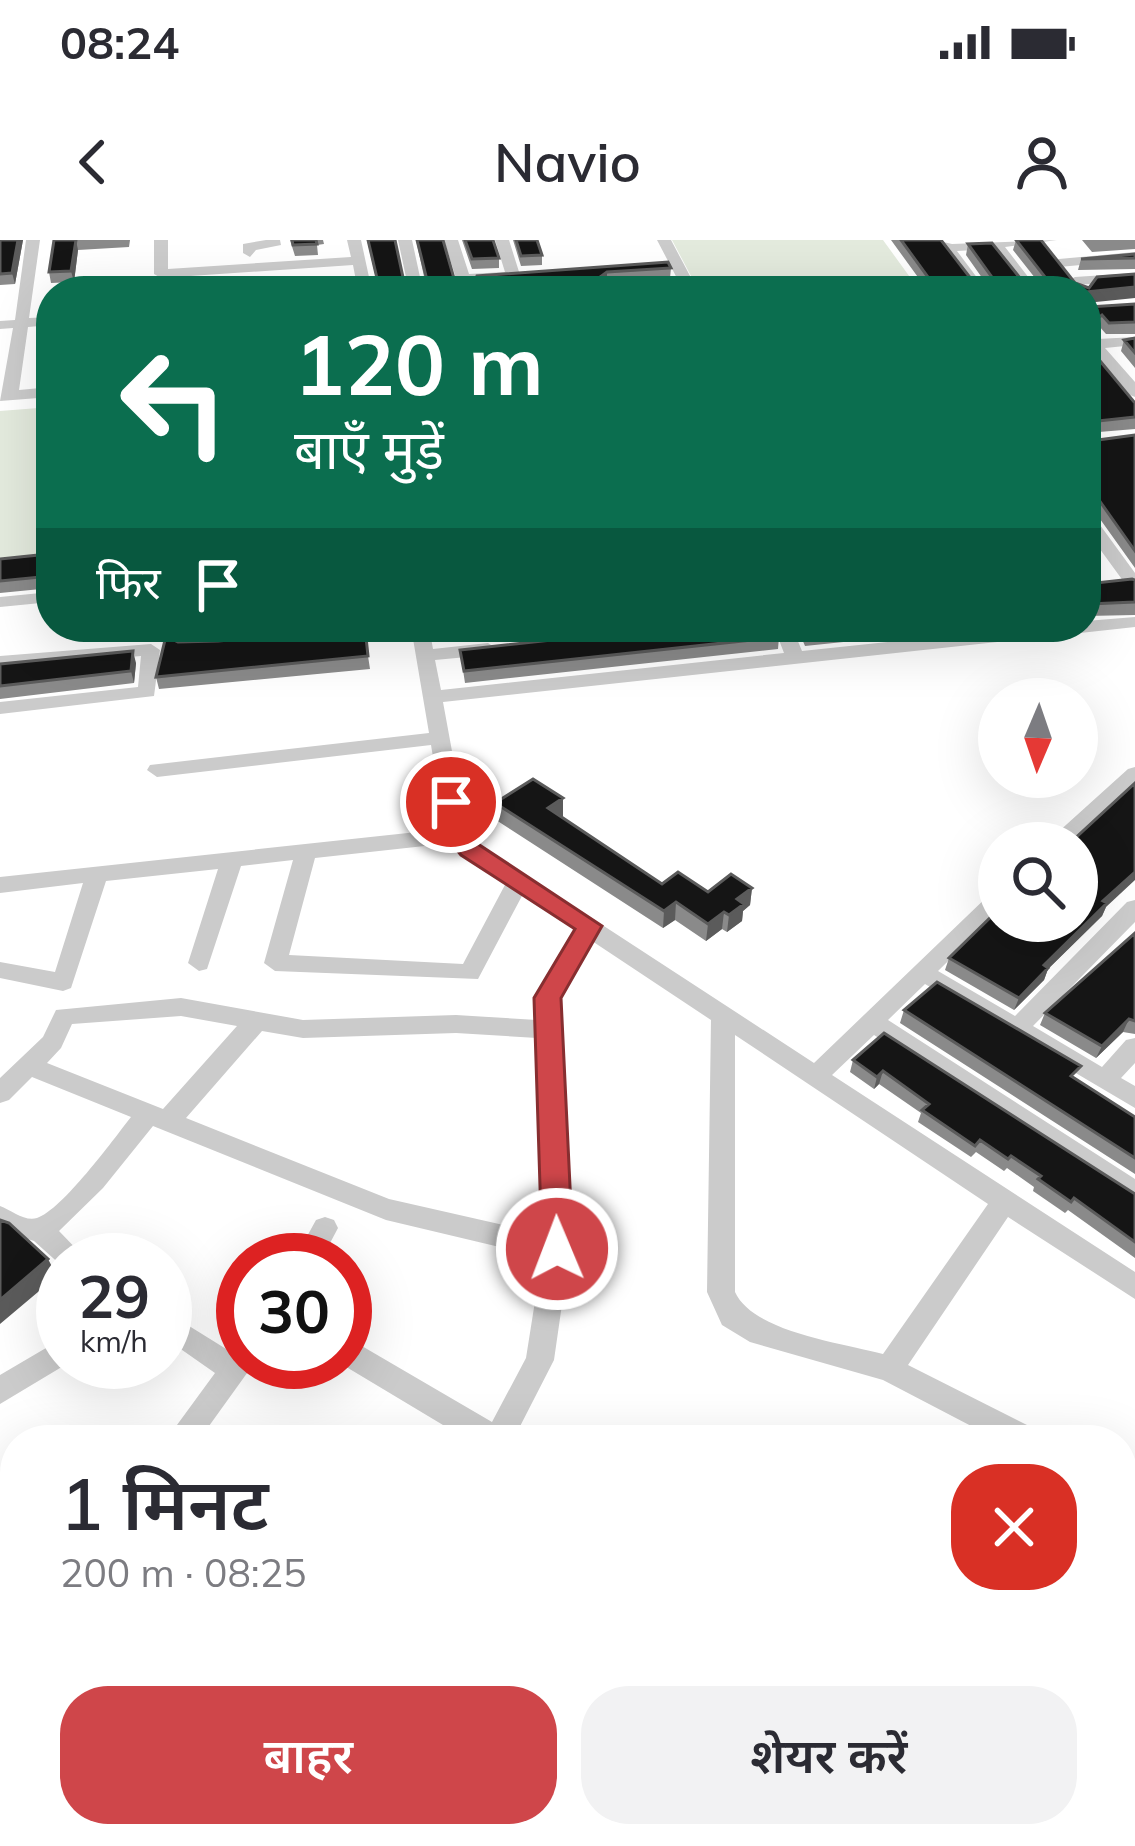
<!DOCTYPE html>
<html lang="hi">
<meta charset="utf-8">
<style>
:root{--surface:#fff;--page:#f2f2f3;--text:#2b2b33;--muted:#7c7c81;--accent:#cf464a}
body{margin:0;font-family:Mulish,"Noto Sans Devanagari",sans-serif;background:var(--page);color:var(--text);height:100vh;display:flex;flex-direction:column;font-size:45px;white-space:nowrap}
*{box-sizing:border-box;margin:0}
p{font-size:39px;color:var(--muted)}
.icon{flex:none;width:66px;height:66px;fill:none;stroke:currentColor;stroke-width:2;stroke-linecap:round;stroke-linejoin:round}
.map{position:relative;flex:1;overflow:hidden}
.side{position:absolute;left:0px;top:1185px;width:1137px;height:423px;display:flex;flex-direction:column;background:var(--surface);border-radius:48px 48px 0 0;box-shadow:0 12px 48px #0002}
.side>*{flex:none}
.top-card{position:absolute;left:36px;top:36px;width:1065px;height:366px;border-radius:48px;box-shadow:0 12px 48px #0002;background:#0b6e4f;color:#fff;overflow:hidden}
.needle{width:78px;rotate:182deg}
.controls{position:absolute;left:978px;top:438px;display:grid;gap:24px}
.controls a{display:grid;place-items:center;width:120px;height:120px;border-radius:50%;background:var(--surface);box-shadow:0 12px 48px #0002;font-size:60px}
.speed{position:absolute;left:36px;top:993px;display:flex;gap:24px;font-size:60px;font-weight:700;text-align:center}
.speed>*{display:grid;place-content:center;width:156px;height:156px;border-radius:50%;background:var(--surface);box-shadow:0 12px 48px #0002;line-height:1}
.speed small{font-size:30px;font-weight:400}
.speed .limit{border:18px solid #d22;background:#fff;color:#111}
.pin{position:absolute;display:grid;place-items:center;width:102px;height:102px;color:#fff;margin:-51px;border:6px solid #fff;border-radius:50%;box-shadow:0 3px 12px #0007}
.me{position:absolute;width:132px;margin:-66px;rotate:359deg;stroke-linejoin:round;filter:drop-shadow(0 0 9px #0008)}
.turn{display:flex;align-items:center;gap:42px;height:252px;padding:0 60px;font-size:54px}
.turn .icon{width:156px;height:156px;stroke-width:2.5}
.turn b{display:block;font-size:84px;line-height:102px}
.then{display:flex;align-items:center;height:114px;padding:0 60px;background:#0003;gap:24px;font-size:45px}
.round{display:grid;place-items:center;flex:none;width:126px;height:126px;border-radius:48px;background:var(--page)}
.summary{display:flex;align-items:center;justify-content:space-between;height:204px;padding:0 60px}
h1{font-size:72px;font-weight:600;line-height:90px}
.button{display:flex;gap:24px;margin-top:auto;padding:24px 60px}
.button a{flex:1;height:138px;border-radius:48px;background:var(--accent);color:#fff;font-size:48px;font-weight:600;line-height:138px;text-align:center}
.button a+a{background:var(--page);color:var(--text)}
.status{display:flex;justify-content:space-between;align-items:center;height:84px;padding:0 60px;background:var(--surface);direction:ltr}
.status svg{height:33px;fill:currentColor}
header{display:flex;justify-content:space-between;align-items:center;height:156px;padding:0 60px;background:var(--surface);font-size:54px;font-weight:600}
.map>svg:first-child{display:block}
.green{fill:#e3eadd}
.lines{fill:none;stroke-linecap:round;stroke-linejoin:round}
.minor{fill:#cbcbcb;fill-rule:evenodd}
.wall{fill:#8a8a8a}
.shaded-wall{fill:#5b5b5b}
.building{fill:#151515;stroke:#5b5b5b;stroke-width:3}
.route{fill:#cf464a;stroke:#872e30;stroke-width:3}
</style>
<div class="status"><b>08:24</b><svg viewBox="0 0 49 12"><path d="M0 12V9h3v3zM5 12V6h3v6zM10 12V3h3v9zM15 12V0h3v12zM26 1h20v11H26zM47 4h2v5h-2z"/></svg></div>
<header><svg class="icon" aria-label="back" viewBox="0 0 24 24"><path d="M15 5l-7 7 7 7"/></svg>Navio<svg class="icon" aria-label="person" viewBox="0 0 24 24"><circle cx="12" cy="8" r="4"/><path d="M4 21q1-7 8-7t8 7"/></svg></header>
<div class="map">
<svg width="1135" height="1606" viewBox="0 0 1135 1606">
<rect width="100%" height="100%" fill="#fff"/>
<path class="green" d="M672 0H883L920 51H699Z
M51 167V316L0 321V171Z"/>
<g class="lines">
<path class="minor" d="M26 0H40L29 78 51 77V85L28 87 19 150 51 147V157L0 161 13 88 0 89V81L15 80Z
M154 0H168V29L351 17 347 0H361L372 51H358L353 25 161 38 154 34Z
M266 0H280L281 5 256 10 250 17 243 13V4Z
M398 0H412L423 51H409Z
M444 0H458L469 34 505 32 495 0H509L520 35 471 43 474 51H460Z
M657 0H671L698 51H600L607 47 679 42Z
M935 0 952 4 1057 0 1005 7 1039 51H1025L992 9 957 11 987 51H973Z
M1135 12V20L1059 27 1052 23 1059 19Z
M1135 33V41L1075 45 1068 41 1075 37Z
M141 43H151L153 51H139Z
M1086 90 1098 99 1135 97V105L1105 108 1135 142V157L1130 155 1086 103Z
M1086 273 1092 274 1135 333V350L1129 349 1086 290Z
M51 352V362L0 367V357Z
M1135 377V387L443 462 467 593 478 604 814 823 991 653 999 650V671L938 731 1015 776 1127 662 1135 660V682L1033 786 1102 827 1126 800 1135 798V823L1121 838 1135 846V868L925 744 888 780 1135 939V964L874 795 832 835 1135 1032V1059L1008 977 908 1125 1037 1190 1042 1200H998L883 1140 750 1102 722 1085 707 1052 711 780 592 701 560 759 570 1009 554 1120 513 1200H468L338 1122H345V1098L355 1102 492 1182 526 1118 542 1017 386 980 153 886 103 948 59 991 87 1020H63V1027L34 1001 0 990V966C11 970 25 982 37 978 62 970 113 900 131 877L32 837 9 860 0 863V838L43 797 56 770 181 758 303 780 456 775 537 780 536 759 576 690 523 654 478 739 275 731 264 723 293 620 241 626 207 729 199 731 188 723 218 629 106 641 71 748 63 751 0 738V722L55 732 83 643 0 653V637L445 589 431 505 157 537 147 530 150 525 429 493 411 387H429L433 409 488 403 497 409 488 415 435 420 441 450 784 413 774 387H792L802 411 1030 387H1086V381ZM452 603 506 643 463 724 289 715 315 618ZM181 776 237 786 163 869 47 823 61 808 72 784ZM262 791 303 798 456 793 537 798 543 994 389 959 186 878ZM735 795 988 964 883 1114C842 1103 753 1092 735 1052Z
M290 387H352L343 393 180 410 171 404 180 398Z
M151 404 160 410 154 456 0 474V462L138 447 141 416 0 428V416Z
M1135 527V545L1070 603H1046L1128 529Z
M325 977 334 980 338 988 321 1020H294L316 980Z
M165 1071 231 1112 243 1105V1122H255L209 1186 220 1190 225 1200H166L215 1133 165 1098Z
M63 1098V1122H70L0 1164V1135Z
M247 1186 275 1190 280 1200H232L237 1190Z
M1122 1235 1135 1240V1270L1122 1265Z
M15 1405V1448L0 1457V1414Z
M1122 1524 1135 1530V1566L1122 1560Z
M135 1593H170L165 1606H130Z
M242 1593H479L485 1606H236Z"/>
</g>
<path class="wall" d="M0 0H23L15 44 0 45Z
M54 0H130L129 7 78 10 74 42 51 43 49 32Z
M290 0H323L324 4 317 5 318 15 295 16Z
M367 0H395L404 42 422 45 425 41 416 0H443L455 42 474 45 477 36 671 28 670 38 607 43 603 45 682 51H379Z
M462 0H493L499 18V28L472 29Z
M513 0H537L542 15V25L521 26Z
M891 0H941L975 44 985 42 966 15 968 4 1024 43H1039L1013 10 1016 0 1075 43 1089 48 1135 34V58L1086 51H928Z
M1082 0H1135V9L1092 12Z
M1135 14V29L1078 30 1081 19Z
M1086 64 1089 67 1135 64V94H1106L1099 86 1094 91 1086 86Z
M1135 98V128L1121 111 1124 100Z
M1086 104 1135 163V189L1087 193 1090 201 1135 195V328L1090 265H1086Z
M51 309V348L0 353V319L48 314Z
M1135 340V375L1086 376V344Z
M166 387H220V390L180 394 171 399 178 402 368 416 370 429 159 449 156 437 168 397Z
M449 387H596L452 402Z
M797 387H987L805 406Z
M779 397 778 409 465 443 460 410Z
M136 423 134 443 0 459V424Z
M495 563 563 576 561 577 662 644 708 652 752 648 750 665 743 671 742 681 727 692 722 689 706 701 675 680 663 688 496 580Z
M1106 667 1102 676 1048 729 1044 740 1014 770 945 730 949 718 999 681Z
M1135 693V794L1123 792 1096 818 1040 785 1045 773Z
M904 770 1076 839 1135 877V934L900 783Z
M884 793 1135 954V1018L1068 970 1065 973 1033 951 1034 947 1007 928 1004 931 976 912 971 917 918 882 921 873 879 844 874 849 850 832 853 820Z"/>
<path class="shaded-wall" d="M18 0H23L15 44 12 33Z
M76 0 78 10 74 42 71 31Z
M607 32V43L596 50V40Z
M1135 47V58L1086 63V52Z
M166 387H178L180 394 169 400Z
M133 411 136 423 134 443 131 431Z
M563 558V576L548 586V568Z
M1135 632V640L1106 667 1102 676 1048 729 1044 740 1014 770 1019 758 1044 725 1103 661Z
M752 648 750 665 743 671 742 681 727 692 729 675 737 659Z
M676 662 675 680 663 688 664 671Z
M724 672 722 689 706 701 708 684Z
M1129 779 1123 792 1096 818 1102 806Z
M883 831 879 844 874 849 877 837Z
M48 1019 57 1036 0 1084V1060Z
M101 1593 114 1606H93Z"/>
<path class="building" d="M0 0H18L12 33 0 34Z
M54 0H76L71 31 49 32Z
M292 0H316L317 4 293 5Z
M368 0H395L404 42 422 45 427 40 417 0H443L455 42 474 45 477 36 668 22 671 28 607 32 596 40 600 45 678 43 682 51H380Z
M465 0H493L499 18 472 19Z
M516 0H537L542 15 521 16Z
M901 0H941L975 44 994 40 968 4 992 3 1024 43H1045V37L1016 0H1041L1075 43 1089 48 1097 37 1135 34V47L1086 52 938 51Z
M1135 14V18L1081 19Z
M1086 64 1089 67 1135 64V82L1109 83 1102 75 1097 79 1089 74 1086 80Z
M1135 98V113L1124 100Z
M1086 104 1135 163V177L1089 182 1086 185Z
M1086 190 1090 201 1135 195V311L1094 253 1086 254Z
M51 309V336L0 341V319L48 314Z
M1132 339 1135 340V362L1089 364 1086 369V344Z
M451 387H481L452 390Z
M672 387H775L779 397 464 431 460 410Z
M804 387H873L807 394Z
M365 388 368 416 156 437 166 396 178 402 218 401Z
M133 411 131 431 0 446V424Z
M533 539 563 558 548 568 662 644 678 632 708 652 731 634 752 648 737 659 744 664 729 675 724 672 708 684 676 662 664 671 495 563Z
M1135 543V632L1103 661 1107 663 1044 725 1048 728 1019 758 949 718 999 669V681H1077V603H1070Z
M1135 693V781L1129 779 1102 806 1045 773Z
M937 742 1081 826 1071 836 1135 877V918L904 770Z
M884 793 1135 954V1002L1074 958 1071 962 1038 939 1041 936 1011 916 1008 919 980 900 975 906 922 870 929 864 883 831 877 837 853 820Z
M0 980 9 983 48 1019 0 1060Z
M15 1551V1593H101L93 1606H16L0 1596V1573Z"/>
<path class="route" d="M451 555 463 562 469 593 478 604 602 686 561 758 573 1009 568 1018 557 1022 547 1018 542 1009 534 758 575 689 461 615 445 595 439 562Z"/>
</svg>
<div class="controls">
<a><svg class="needle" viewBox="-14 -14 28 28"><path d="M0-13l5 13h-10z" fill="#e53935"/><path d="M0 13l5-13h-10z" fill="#7c7c81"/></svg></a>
<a><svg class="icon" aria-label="search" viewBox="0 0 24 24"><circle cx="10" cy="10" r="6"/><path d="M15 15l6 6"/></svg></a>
</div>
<div class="speed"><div>29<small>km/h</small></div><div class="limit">30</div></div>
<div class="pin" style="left:451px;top:562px;background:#d93025"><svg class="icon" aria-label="arrive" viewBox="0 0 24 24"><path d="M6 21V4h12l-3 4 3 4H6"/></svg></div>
<svg class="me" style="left:557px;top:1009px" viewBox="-20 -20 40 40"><circle r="17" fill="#cf464a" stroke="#fff" stroke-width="3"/><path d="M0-11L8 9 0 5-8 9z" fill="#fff"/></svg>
<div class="top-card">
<div class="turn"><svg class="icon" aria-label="left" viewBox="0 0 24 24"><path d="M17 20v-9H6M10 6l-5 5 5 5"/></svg><div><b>120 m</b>बाएँ मुड़ें</div></div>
<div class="then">फिर<svg class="icon" aria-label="arrive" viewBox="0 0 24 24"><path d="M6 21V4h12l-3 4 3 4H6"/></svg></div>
</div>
<section class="side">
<div class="summary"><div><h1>1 मिनट</h1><p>200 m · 08:25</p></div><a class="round" style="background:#d93025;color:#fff"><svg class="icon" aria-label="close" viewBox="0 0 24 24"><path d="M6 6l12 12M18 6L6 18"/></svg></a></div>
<div class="button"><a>बाहर</a><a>शेयर करें</a></div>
</section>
</div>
